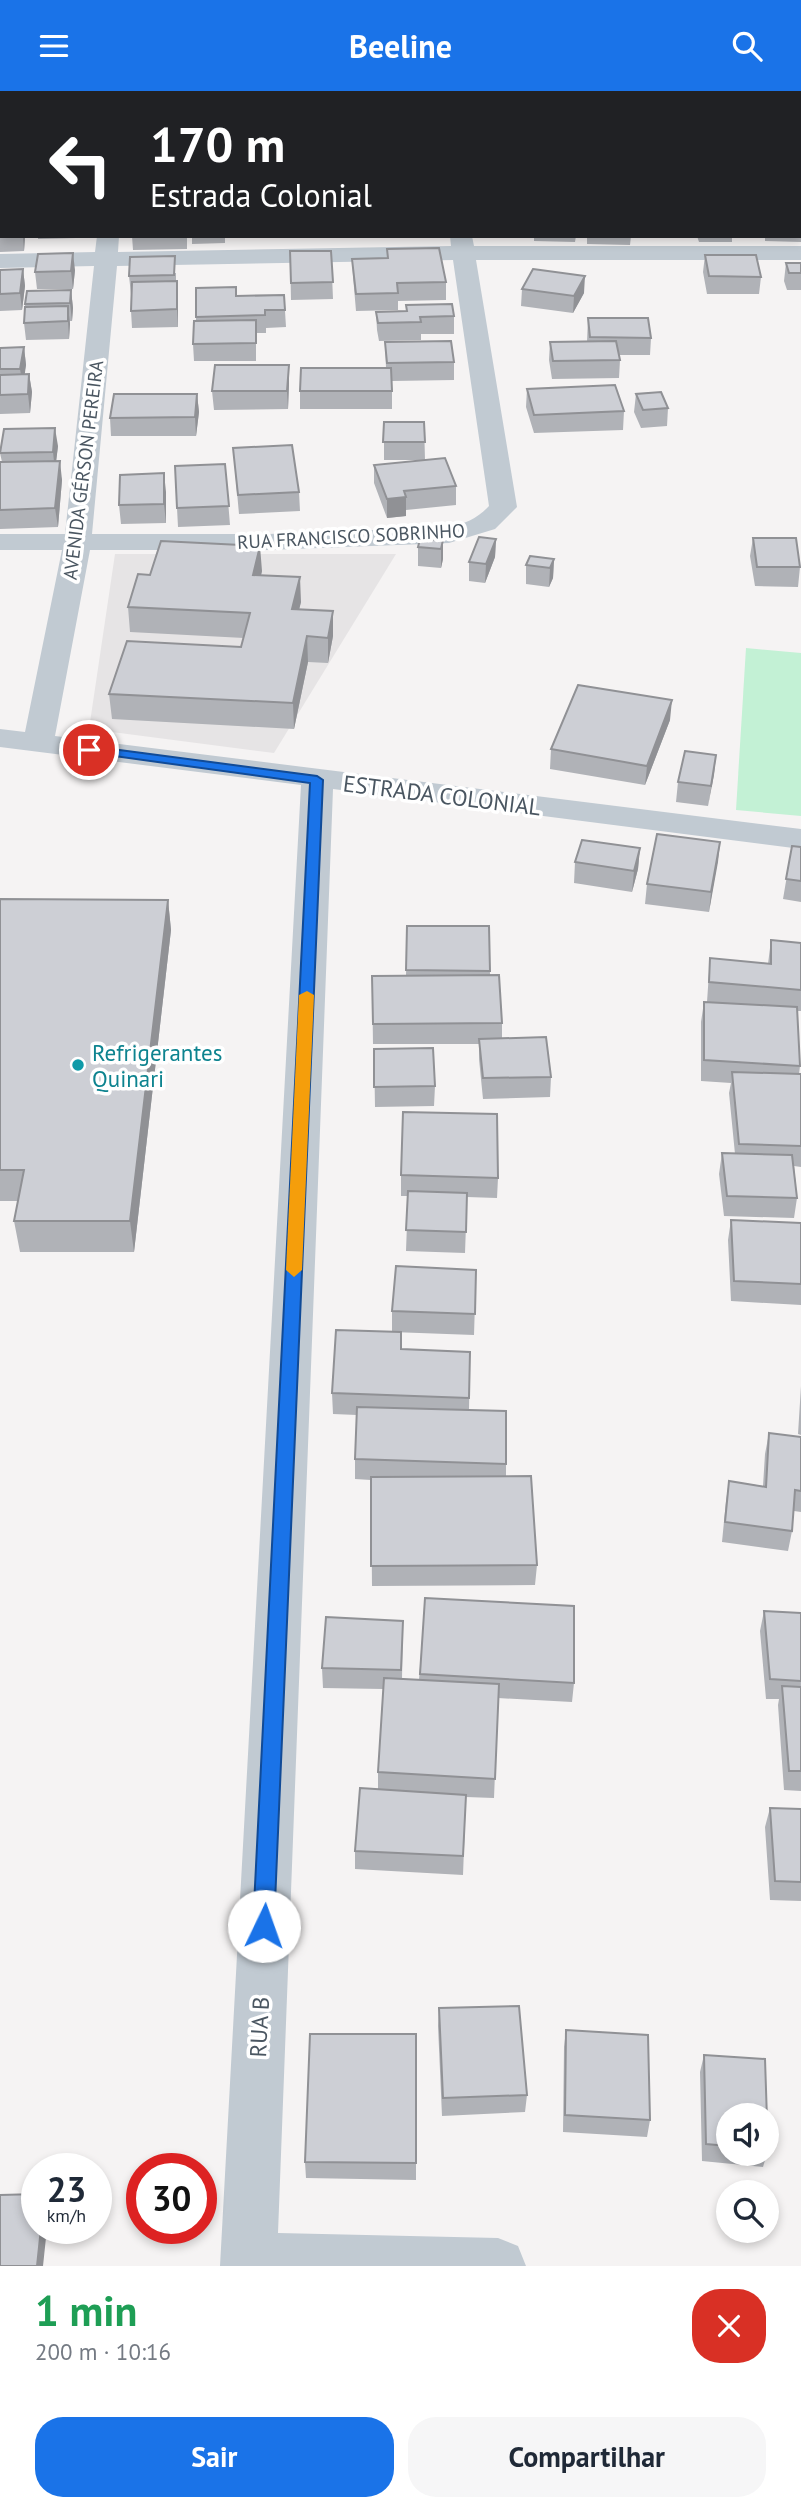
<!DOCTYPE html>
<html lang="pt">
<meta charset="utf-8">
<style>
:root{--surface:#fff;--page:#f6f6f7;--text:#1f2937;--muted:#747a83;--accent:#1a73e8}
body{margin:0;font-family:"PT Sans",sans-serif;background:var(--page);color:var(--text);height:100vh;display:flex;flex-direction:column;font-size:26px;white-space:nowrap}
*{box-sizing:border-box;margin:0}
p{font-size:23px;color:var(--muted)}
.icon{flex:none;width:38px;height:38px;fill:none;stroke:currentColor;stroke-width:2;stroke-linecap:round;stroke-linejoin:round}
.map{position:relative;height:2175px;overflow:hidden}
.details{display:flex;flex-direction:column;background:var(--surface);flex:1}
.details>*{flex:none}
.top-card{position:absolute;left:0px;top:0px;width:802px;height:147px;box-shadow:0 4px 10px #0003;background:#202124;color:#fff;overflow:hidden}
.fabs{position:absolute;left:716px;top:2012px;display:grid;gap:14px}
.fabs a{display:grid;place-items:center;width:63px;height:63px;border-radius:50%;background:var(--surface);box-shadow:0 4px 10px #0003;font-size:35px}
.speed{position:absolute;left:21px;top:2062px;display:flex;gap:14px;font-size:35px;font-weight:700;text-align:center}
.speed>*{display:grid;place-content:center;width:91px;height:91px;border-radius:50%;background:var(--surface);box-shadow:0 4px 10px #0003;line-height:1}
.speed small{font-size:18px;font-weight:400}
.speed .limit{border:10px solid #d22;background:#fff;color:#111}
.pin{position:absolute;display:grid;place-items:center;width:60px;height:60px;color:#fff;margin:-30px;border:4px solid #fff;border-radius:50%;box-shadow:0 2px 7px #0007}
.me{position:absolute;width:77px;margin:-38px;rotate:3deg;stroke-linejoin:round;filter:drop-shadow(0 0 5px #0008)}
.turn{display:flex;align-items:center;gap:24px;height:147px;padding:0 35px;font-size:32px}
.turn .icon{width:91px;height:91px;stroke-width:2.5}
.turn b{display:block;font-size:49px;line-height:60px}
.round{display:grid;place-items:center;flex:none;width:74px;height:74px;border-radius:28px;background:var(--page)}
.headline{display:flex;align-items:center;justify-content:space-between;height:119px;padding:0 35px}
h1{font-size:42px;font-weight:600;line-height:52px;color:#1e9e55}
.primary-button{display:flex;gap:14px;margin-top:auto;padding:14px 35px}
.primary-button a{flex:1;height:80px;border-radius:28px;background:var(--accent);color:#fff;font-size:28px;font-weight:600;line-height:80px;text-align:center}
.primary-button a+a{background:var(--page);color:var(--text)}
header{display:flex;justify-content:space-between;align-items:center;height:91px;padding:0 35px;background:var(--accent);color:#fff;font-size:32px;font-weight:600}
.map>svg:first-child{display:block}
.education{fill:#e6e4e5}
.green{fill:#c3f1d5}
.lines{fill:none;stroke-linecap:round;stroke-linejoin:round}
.street{fill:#c1cad2;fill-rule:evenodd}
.wall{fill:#b0b2b7;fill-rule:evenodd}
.shaded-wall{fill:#909195}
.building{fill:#cdcfd5;stroke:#909195;stroke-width:2}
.route{fill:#1a73e8;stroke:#114b97;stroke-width:2}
.slow{fill:#f59e0b}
.culture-dot{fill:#0f9aa8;stroke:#fff;stroke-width:2.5}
.labels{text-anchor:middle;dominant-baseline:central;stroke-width:7;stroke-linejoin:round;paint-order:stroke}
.far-street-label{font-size:19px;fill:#4a5661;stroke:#fff}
.street-label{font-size:23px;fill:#4a5661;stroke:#fff}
.culture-label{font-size:23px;fill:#0d838f;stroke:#fff;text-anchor:start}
</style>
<header><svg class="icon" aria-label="menu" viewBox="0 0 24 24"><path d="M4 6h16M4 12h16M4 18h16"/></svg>Beeline<svg class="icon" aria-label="search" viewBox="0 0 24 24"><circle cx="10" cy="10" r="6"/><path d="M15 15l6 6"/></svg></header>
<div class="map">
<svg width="801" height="2175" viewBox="0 0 801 2175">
<rect width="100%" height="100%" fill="#f5f3f3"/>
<path class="education" d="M115 463H396L274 662 89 638Z"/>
<path class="green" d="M746 557 801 562V725L736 719Z"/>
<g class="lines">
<path class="street" d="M112 0H132L111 2Z
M424 0H444V2H424Z
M97 145H119L118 161 451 155 450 145H472L474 155H801V169H476L517 416 495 438 449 452 268 459H90L55 645 801 738V758L333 698 278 2142 498 2147 518 2155 526 2175H220L301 694 0 656V638L25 641 62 459H0V443H65L94 175 0 177V163L95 161ZM453 169 489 415C478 427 465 433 449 436L268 443H92L117 175Z"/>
</g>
<path class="wall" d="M12 0H46L45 2H12Z
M150 0H184V2H151Z
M193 0H238V2H193Z
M287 0H358V2H287Z
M490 0H568V2H490Z
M646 0H671L670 2 646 1Z
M693 0H724V2H693Z
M749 0H781L780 2H750Z
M800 63H801V95H800Z
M800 103H801V151L765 150V145H800Z
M0 121H2V145H25L24 160 0 161Z
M38 145H76V147L38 148Z
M132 145H187V158L133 159Z
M192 145H225V152L192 153Z
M534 145H576L575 151 534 150Z
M587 145H631L630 154 587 153Z
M697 145H732V151H699Z
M387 158 446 191V209L398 210V219L356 220 353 185 352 168 387 167Z
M290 160H331L333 208 291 209Z
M705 164 761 186 759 203H707L703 181Z
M786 172H801V199H787L784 190Z
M23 178 25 195 22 219 0 220V179Z
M75 179 73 198H37L35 181Z
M176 182V190L178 207V236L132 237 131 220V203L129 185Z
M196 197 237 205 284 204 286 236 266 237V242H256V270H194L193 253 196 230Z
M522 198 584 202 573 222 521 215Z
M71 199 73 217 72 230H70L69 248 26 249 24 232 25 213Z
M406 214 454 225V243H421V249L379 250 377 239 376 221H406Z
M588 227 651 247 650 264H619L620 269 619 287 552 288 549 269 550 251H587Z
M385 251 454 271V289L392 290V318H300V300L386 277Z
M24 256 26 274 24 283H29L32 301 30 322 0 323V257Z
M289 292 288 318 214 319 212 300Z
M527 298 624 320 623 339 534 342 526 316Z
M197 303 199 321 196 345H111L110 327Z
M636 303 668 317 667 335 641 337 634 321Z
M384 331H424L425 369 456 395V414L406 419V425L387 427 374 392V374L423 369H384Z
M58 355 56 370 62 389 58 436 0 438V371H2L0 362Z
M233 357 299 401 300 420 239 423Z
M225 373 230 434 178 436 177 417Z
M166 401V432L121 433 119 414Z
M753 447 800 476 798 496 755 495 750 465Z
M496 448 495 466 485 492 469 490V471Z
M443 449V468L441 477 418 475V456Z
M554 468 553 487 549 496 526 493V474Z
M262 480 261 484 301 511 299 518 333 545 328 572 308 571 294 638 112 628 109 603 241 556 244 547 130 541 128 516 150 484Z
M670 629 645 694 550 678 551 658Z
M716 664 708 715 676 711 678 691Z
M720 751 709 821 645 813 647 793Z
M792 755 801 756V811L783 808Z
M640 757 638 778 632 801 574 792 575 771Z
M0 808 168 809 171 839 134 1161H20L14 1130 18 1110H0Z
M407 835H489L490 884 502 932V947L551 986 550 1006 483 1008 479 968V953H373L372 885H406Z
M771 849 801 852V920H797L800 975 799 983H801V1076L794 1075 797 1107 794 1127 724 1125 719 1083 722 1062 735 1063 729 1002 731 992 701 990V931L704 911H707L710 867 768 873Z
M374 958 435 995 434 1015 375 1016Z
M401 1084 498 1087 497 1107 467 1106 465 1162 406 1160 408 1105H401Z
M731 1129 801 1132V1214L731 1210 728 1149Z
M476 1179 474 1244 392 1241V1220Z
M401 1258 470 1261 469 1319 506 1373V1385L537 1474 535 1494 372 1495 371 1389 355 1388V1368L357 1324 333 1323 332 1302Z
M801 1295V1344L798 1343Z
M769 1342 801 1346V1421L794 1420 792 1440 788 1460 722 1451 726 1410 729 1390 763 1395 765 1363Z
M425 1507 574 1592 572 1611 498 1607 494 1707 466 1706 463 1784 355 1778V1760L378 1698V1681L383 1598 323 1597 322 1577 403 1530 402 1588 419 1589Z
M764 1520 801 1522V1700L784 1699 778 1614 779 1608H766L760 1540Z
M770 1717 801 1718V1810L770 1809 765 1736Z
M439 1917 527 2004 525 2021 442 2025 438 1935Z
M566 1939 650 2029 647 2046 563 2041 564 1956Z
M416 1943V2089L306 2087 305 2071Z
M704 1964 768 2059 763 2076 702 2070 700 1981ZM728 2025 766 2059V2063H728Z"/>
<path class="shaded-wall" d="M23 145H25L24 160Z
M73 162 75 179 73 198 71 180Z
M23 178 25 195 22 219 20 202Z
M585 185 584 202 573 222 574 205Z
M177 190 178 207V236L177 218Z
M71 199 73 217 72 230 70 212Z
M68 215 70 233 69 248 68 230Z
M24 256 26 274 23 296 20 278Z
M289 274V292L288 318 287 300Z
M29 283 32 301 30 322 28 303Z
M197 303 199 321 196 345 195 326Z
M55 337 58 355 55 380 53 361Z
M60 370 62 389 58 436 55 417Z
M164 382 166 401V432L164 413Z
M406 406V425L387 427V408Z
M496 448 495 466 485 492 486 473Z
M443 449V468L441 477V458Z
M260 455 262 480 255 509 253 484Z
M554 468 553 487 549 496 550 477Z
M300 486 301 511 293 543 292 518Z
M333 520V545L328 572V547Z
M307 545 308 571 294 638 293 612Z
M672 609 670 629 645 694 647 675Z
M716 664 714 684 708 715 711 695Z
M720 751 718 771 709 821 711 801Z
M640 757 638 778 632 801 634 780Z
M168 809 171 839 134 1161 130 1130Z
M41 2137H47L43 2175H37Z"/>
<path class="building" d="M800 63H801V78H800Z
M800 103H801V134H800Z
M0 121H2V144H0Z
M439 157 446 191 397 192 398 202 356 203 352 168 388 167 387 158Z
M290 160H331L333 191 291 192Z
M73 162 71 180 35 181 38 163Z
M705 164H756L761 186 709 185Z
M175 165 174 184 129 185 130 166Z
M786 172H801V182H789Z
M23 178 20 202 0 203V179Z
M533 178 585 185 574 205 522 198Z
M177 190V218L131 220 132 191Z
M236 196V205L284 204 285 219H265V224L196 226V197Z
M71 199 70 212 25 213 27 200Z
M452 213 454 225 420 226 421 231 378 232 376 221 407 220 406 214Z
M68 215V230L24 232 25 216Z
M588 227H648L651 247 590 246Z
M256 229V252L193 253 194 230Z
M451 250 454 271 387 272 385 251Z
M616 250 620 269 553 270 550 251Z
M24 256 20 278H0V257Z
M215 274H289L287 300H212Z
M301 277H391L392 300H300Z
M29 283 28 303 0 304V284Z
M615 294 624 320 534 324 527 298Z
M661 301 668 317 643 319 636 303Z
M114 303H197L195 326 110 327Z
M384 331H424L425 351H383Z
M55 337 53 361 0 362 4 338Z
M292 354 299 401 238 404 233 357Z
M445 367 456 395 404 400 406 406 387 408 374 374Z
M60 370 55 417 0 419V371Z
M225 373 229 415 177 417 175 375Z
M164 382V413L119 414 120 384Z
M479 446 496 448 486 473 469 471Z
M753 447H796L800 476H757Z
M420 448 443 449 441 458 418 456Z
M161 450 260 455 253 484 300 486 292 518 333 520 328 547 307 545 293 612 109 603 127 550 241 556 250 522 128 516 138 483 150 484Z
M530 465 554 468 550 477 526 474Z
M578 594 672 609 647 675 551 658Z
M685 660 716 664 711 695 678 691Z
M657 743 720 751 711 801 647 793Z
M582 749 640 757 634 780 575 771Z
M792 755 801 756V790L786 788Z
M0 808 168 809 130 1130H14L24 1079H0Z
M407 835H489L490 880 406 879Z
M771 849 801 852V899L709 891 710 867 771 873Z
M499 884 502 932 373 933 372 885Z
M704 911 797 916 800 975 704 969Z
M546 946 551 986 483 987 479 948Z
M433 957 435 995 374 996V958Z
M732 981 801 983V1055L739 1053Z
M403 1021 497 1023 498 1087 401 1084Z
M722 1062 792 1064 797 1107 727 1105Z
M408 1100 467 1102 466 1141 406 1139Z
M731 1129 801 1132V1193L734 1190Z
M396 1175 476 1179 475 1223 392 1220Z
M336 1239 401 1241V1258L470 1261 469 1307 332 1302Z
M357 1316 506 1320V1373L355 1368Z
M769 1342 801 1346V1400L795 1399 792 1440 725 1431 729 1390 766 1396Z
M531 1385 537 1474 371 1475V1386Z
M425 1507 574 1515V1592L420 1583Z
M764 1520 801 1522V1590L770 1588Z
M326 1526 403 1530 401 1579 322 1577Z
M384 1587 499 1593 495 1688 378 1681Z
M782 1595 801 1596V1680H789Z
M360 1697 466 1704 463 1765 355 1760Z
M770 1717 801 1718V1791L775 1790Z
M519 1915 527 2004 443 2007 439 1917Z
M566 1939 648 1944 650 2029 565 2024Z
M310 1943H416V2072L305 2071Z
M704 1964 765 1968 768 2059H766V2025H728V2055L706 2053Z
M37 2103V2137H41L37 2175H0V2104Z"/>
<path class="route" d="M89 655 317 685 323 689 274 1835 271 1842 264 1845 256 1842 253 1835 310 692 85 661V656Z"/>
<path class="slow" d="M307 900 314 904 302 1179 294 1186 286 1179 299 904Z"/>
<circle class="culture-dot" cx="78" cy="974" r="7"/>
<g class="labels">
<g class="far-street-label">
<text transform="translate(83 379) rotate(-83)">AVENIDA GÉRSON PEREIRA</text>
<text transform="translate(351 445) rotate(-3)">RUA FRANCISCO SOBRINHO</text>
</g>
<g class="street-label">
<text transform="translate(442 704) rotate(7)">ESTRADA COLONIAL</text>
<text transform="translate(259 1936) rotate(-87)">RUA B</text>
</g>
<g class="culture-label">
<text x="92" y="961">Refrigerantes<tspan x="92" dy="26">Quinari</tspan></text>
</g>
</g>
</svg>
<div class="fabs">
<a><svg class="icon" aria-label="sound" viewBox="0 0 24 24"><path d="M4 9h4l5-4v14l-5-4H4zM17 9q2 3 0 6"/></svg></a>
<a><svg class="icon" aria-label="search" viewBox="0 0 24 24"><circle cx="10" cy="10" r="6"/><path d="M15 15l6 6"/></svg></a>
</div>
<div class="speed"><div>23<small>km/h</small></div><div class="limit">30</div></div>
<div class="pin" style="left:89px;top:659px;background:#d93025"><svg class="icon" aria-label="arrive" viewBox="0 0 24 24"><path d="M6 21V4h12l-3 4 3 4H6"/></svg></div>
<svg class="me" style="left:264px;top:1835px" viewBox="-20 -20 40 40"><circle r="19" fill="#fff"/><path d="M0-13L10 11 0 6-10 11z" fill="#1a73e8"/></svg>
<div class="top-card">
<div class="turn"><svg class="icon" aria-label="left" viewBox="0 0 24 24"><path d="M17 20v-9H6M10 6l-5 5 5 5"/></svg><div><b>170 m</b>Estrada Colonial</div></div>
</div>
</div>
<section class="details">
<div class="headline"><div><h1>1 min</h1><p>200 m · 10:16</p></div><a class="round" style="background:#d93025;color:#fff"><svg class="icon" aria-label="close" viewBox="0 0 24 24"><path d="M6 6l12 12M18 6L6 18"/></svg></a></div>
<div class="primary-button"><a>Sair</a><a>Compartilhar</a></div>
</section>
